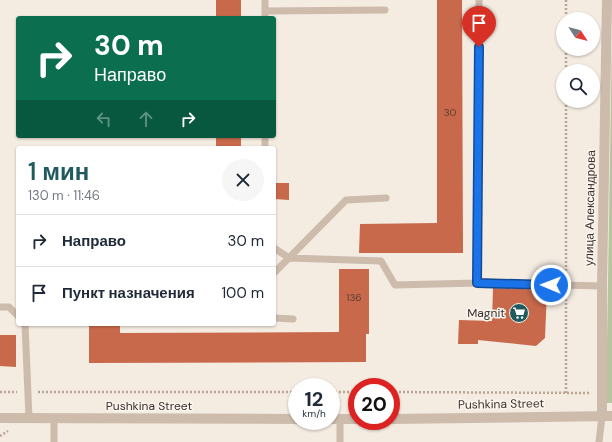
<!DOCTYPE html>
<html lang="ru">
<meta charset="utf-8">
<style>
:root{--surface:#fff;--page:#f6f6f7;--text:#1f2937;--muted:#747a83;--line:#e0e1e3;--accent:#1f5a5e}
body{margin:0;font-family:"DM Sans",sans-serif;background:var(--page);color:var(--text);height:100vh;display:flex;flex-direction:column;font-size:15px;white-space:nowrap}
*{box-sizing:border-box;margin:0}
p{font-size:13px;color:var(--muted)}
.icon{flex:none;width:22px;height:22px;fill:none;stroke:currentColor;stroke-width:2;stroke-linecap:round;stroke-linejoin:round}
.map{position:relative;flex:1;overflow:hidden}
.drawer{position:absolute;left:16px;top:146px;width:260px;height:180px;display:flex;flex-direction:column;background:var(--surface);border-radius:4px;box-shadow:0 1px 3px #0004}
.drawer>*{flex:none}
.hud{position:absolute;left:16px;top:16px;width:260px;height:122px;border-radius:4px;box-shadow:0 1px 3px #0004;background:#0b6e4f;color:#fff;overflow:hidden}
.needle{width:26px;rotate:126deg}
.tools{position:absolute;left:556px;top:12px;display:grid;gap:8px}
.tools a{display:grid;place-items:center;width:44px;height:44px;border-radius:50%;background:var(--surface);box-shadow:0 1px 3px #0004;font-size:20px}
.speed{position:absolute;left:288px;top:378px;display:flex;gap:8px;font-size:20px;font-weight:700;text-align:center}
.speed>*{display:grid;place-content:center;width:52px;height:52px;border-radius:50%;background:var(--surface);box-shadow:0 1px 3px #0004;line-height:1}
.speed small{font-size:10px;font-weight:400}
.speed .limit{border:6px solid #d22;background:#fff;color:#111}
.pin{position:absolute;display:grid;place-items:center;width:34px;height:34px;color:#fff;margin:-41px -17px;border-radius:50% 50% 50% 0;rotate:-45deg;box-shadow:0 0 4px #0007}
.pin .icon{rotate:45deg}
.me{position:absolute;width:44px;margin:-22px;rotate:271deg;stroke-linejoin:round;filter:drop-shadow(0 0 3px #0008)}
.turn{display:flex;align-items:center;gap:14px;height:84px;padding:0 12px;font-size:18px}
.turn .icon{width:52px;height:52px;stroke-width:2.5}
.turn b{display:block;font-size:28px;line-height:34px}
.lanes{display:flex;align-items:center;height:38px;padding:0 12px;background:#0003;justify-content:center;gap:20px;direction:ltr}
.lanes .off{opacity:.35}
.round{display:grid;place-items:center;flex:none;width:42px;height:42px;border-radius:21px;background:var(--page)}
.overview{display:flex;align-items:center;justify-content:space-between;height:68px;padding:0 12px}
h1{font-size:24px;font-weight:600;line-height:30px;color:var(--accent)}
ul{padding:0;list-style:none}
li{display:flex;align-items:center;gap:12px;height:52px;padding:0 12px;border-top:1px solid var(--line)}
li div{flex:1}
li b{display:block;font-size:15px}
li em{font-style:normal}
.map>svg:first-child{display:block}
.green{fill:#b8c4a0}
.building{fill:#c8694b}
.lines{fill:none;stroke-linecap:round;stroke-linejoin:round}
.path{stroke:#b9a596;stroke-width:2.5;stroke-dasharray:2 2;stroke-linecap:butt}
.service{stroke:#cdbbac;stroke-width:7}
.minor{stroke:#cdbbac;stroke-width:10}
.tertiary{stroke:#cdbbac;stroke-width:10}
.route-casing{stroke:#114b97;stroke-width:10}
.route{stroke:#1a73e8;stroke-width:7}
.labels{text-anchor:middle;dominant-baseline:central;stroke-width:3;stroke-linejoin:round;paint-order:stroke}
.number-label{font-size:10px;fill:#5e3e33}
.street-label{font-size:12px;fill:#3b302b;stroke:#fbf5ee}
.poi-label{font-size:12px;fill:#3b302b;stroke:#fbf5ee;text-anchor:end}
</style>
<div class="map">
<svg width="612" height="442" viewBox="0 0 612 442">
<rect width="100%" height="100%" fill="#f4ebe1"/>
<path class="green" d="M612 35V403H606Z"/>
<path class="building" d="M216 0H241V18H216Z
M437 0H462L463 253H359L360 224 437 223Z
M216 136H241V148H216Z
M274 183H289V200L274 199Z
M339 269H369V334H366V362L89 363V324H120V333L339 332Z
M493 288 547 290 545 338 536 346 478 340V344H458L459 320 492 321Z
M0 335H16V367L0 366Z"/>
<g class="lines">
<path class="path" d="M566 0V19
M566 49V71
M566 101V274
M566 295V393
M0 392H17
M38 392H297
M331 392H357
M391 392 590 393
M0 436 8 431"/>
<path class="service" d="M265 11 385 10
M265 18V0
M265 148V136
M274 248 289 258 381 261 395 285 477 283 602 286
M274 273 346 200 386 198
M477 283 479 0
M0 307H9L18 316
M274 318 293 319
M25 324 29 418
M54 419V442
M340 419V442
M599 442 602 416"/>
<path class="minor" d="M602 416V286L607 0"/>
<path class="tertiary" d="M0 418 297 419
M331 419H357
M391 419 612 416"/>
</g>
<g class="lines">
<g class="route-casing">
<path id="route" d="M479 47 477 283 551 285"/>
</g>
<use href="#route" class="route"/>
</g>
<defs>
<g id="supermarket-disc" transform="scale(1)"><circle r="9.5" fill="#1f5a5e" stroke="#fbf5ee"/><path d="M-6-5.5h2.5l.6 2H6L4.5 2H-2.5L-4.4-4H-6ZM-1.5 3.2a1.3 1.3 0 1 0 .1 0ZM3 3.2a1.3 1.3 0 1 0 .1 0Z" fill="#fff"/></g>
</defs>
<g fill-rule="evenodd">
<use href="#supermarket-disc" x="519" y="313"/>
</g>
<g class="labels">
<g class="number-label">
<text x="450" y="112">30</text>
<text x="354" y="297">136</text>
</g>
<g class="street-label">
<text transform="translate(590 208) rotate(-89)">улица Александрова</text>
<text transform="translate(501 404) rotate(-1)">Pushkina Street</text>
<text x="149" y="406">Pushkina Street</text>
</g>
<g class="poi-label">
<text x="505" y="313">Magnit</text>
</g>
</g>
</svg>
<div class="tools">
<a><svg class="needle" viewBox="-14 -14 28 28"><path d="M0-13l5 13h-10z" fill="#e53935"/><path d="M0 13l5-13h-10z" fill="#747a83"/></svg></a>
<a><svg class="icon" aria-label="search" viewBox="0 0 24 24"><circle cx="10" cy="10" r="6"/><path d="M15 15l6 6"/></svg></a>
</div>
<div class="speed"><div>12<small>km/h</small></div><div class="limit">20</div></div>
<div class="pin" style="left:479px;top:47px;background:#d93025"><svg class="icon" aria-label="arrive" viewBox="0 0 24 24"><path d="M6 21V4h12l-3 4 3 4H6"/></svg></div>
<svg class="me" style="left:551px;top:285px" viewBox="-20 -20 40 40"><circle r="17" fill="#1a73e8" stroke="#fff" stroke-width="3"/><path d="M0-11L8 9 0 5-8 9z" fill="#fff"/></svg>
<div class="hud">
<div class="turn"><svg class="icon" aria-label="right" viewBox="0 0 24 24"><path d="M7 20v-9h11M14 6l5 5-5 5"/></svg><div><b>30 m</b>Направо</div></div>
<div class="lanes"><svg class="icon off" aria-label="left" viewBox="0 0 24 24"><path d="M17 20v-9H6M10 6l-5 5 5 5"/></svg><svg class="icon off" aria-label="ahead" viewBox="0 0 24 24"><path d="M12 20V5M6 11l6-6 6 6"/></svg><svg class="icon" aria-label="right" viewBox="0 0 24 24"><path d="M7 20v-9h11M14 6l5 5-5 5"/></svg></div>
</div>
<section class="drawer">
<div class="overview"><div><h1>1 мин</h1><p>130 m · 11:46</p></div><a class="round"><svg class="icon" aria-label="close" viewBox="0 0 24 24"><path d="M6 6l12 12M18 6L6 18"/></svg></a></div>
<ul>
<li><svg class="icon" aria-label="right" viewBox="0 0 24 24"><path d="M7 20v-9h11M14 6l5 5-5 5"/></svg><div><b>Направо</b></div><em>30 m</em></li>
<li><svg class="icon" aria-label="arrive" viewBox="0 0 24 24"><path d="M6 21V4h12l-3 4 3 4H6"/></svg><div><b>Пункт назначения</b></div><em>100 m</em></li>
</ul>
</section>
</div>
